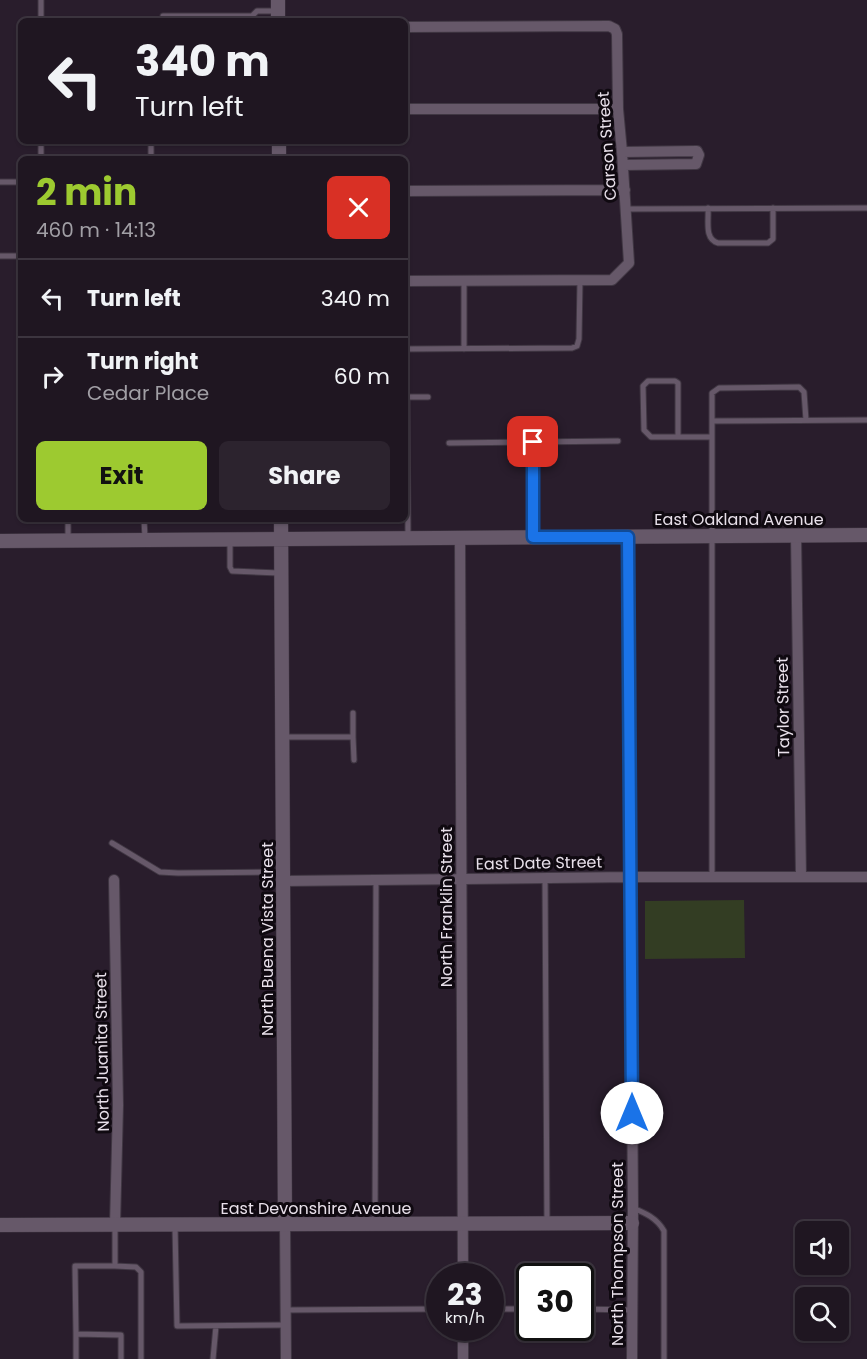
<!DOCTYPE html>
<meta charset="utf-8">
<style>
:root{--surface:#1f1621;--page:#2c232e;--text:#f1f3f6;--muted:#a19fa5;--line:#3c353f;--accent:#9dca30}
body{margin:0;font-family:Poppins,sans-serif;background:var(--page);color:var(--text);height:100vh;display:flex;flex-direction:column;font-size:22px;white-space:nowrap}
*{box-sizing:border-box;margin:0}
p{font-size:20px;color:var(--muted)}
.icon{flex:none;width:33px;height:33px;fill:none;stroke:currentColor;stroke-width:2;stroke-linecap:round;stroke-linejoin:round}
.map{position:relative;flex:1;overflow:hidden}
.drawer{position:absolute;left:18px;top:156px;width:390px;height:366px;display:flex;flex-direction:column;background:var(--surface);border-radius:9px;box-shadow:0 2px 4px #0004,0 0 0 2px var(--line)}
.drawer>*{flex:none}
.hud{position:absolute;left:18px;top:18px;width:390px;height:126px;border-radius:9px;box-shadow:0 2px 4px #0004,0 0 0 2px var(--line);background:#1f1621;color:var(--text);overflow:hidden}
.fabs{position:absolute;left:795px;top:1221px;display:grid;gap:12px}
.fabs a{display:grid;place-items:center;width:54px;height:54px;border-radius:9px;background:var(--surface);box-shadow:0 2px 4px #0004,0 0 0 2px var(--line);font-size:30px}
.speed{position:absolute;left:426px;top:1263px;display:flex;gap:12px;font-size:30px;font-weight:700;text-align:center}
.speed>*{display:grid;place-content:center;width:78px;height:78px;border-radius:50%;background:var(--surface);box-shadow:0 2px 4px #0004,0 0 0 2px var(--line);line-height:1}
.speed small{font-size:15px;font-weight:400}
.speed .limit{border:3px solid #111;border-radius:9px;background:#fff;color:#111}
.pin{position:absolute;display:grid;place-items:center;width:51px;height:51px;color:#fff;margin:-26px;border-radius:12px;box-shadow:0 3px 9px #0006}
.me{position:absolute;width:66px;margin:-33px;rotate:0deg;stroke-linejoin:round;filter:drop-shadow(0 0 4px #0008)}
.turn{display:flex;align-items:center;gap:21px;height:126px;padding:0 18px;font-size:27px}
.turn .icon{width:78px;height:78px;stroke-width:2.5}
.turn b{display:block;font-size:42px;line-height:51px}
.round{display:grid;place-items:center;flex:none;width:63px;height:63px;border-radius:9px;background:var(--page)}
.overview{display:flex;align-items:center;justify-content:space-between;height:102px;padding:0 18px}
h1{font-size:36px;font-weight:700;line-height:45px;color:var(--accent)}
.primary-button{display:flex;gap:12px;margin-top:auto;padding:12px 18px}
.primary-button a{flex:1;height:69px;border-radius:9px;background:var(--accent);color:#111;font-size:24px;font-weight:700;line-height:69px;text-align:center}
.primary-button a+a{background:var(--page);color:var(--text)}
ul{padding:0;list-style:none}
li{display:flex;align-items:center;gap:18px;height:78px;padding:0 18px;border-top:2px solid var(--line)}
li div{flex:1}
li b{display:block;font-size:22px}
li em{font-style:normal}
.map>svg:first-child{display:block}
.green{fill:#333d23}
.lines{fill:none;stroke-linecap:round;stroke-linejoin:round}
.service-casing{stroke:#403743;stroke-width:7}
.minor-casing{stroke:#403743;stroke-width:12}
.tertiary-casing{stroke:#403743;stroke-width:15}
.service{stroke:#665869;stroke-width:5}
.minor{stroke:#665869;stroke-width:10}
.tertiary{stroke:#665869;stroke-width:14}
.route-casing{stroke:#114b97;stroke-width:15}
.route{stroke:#1a73e8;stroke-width:10}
.labels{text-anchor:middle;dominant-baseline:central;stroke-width:6;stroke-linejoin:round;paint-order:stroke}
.street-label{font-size:16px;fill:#e8e0ea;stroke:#0f0910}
</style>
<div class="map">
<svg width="867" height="1359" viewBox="0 0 867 1359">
<rect width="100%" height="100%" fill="#291d2c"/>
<path class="green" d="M744 900 745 958 645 959V901Z"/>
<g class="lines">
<g class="service-casing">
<path id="service" d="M41 0V21
M163 16H252
M252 21V16L257 11H277
M41 141V159
M151 141V159
M0 182H21
M708 208C709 221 704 239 718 243H768L773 239V208
M626 209 867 208
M0 256H21
M464 281V349
M405 349 572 348 577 346 579 339 580 280
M712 421V393L719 388 799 387 804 392 806 420
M678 437V383L675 381H648L643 386 644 430 651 437H712
M449 443 618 441
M68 519V539
M144 519 145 538
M408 536 407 397H428
M230 541V567L232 571 279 573
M284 737H353V713
M353 737 354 760
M112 843 160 872 178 873 282 872
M712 877V421L867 420
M545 878 547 1222
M633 1208C645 1213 657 1218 664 1231V1359
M375 1224 376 880
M175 1226 177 1326 286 1325
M115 1266 136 1267 141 1272V1359
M490 1309H530
M580 1309 632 1310
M286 1310 440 1309
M76 1334 75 1266H115V1226
M76 1359V1334L121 1335V1359
M213 1359 216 1326"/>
</g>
<g class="minor-casing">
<path id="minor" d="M405 27 609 26 615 29 617 34 618 109 622 152 629 263 612 280 405 281
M405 109H618
M622 152 697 151 699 155 696 164 623 165
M405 191 625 190
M796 535 801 877
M533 537V431
M628 537 633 1208 632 1359
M460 538 463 1276
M114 880 118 1105 115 1225
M283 881 630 877H867
M285 1224 286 1359
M463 1359V1328"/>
</g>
<g class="tertiary-casing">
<path id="tertiary" d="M278 0V21
M279 141V159
M281 519 285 1224
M0 541 867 535
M0 1225 632 1223"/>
</g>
<use href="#service" class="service"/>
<use href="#minor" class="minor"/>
<use href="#tertiary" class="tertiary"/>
</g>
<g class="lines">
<g class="route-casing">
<path id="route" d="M533 442V537H628L632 1113"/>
</g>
<use href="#route" class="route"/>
</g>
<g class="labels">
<g class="street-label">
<text transform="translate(607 146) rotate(-94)">Carson Street</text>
<text x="739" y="519">East Oakland Avenue</text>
<text transform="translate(783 707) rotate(-91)">Taylor Street</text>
<text transform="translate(539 863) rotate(-1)">East Date Street</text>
<text transform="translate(446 907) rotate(-90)">North Franklin Street</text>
<text transform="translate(267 939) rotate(-90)">North Buena Vista Street</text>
<text transform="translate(102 1052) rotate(-91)">North Juanita Street</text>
<text x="316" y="1208">East Devonshire Avenue</text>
<text transform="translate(617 1254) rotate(-90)">North Thompson Street</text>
</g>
</g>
</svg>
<div class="fabs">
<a><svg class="icon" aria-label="sound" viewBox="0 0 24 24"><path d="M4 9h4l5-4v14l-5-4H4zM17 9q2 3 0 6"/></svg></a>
<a><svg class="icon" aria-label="search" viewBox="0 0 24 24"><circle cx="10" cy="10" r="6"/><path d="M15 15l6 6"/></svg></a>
</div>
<div class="speed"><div>23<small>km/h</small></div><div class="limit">30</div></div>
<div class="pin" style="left:533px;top:442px;background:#d93025"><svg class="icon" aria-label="arrive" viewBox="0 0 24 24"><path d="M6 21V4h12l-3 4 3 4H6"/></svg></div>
<svg class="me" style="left:632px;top:1113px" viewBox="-20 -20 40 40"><circle r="19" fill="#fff"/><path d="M0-13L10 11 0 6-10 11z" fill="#1a73e8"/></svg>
<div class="hud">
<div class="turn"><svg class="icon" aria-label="left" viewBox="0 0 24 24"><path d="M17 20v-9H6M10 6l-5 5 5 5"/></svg><div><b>340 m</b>Turn left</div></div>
</div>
<section class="drawer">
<div class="overview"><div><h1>2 min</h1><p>460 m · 14:13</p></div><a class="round" style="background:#d93025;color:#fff"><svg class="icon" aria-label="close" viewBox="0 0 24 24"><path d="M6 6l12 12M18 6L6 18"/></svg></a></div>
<ul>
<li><svg class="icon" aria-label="left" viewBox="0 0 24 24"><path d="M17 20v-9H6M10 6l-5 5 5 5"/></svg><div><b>Turn left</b></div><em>340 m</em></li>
<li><svg class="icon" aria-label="right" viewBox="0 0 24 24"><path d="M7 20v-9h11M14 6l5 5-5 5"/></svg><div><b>Turn right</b><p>Cedar Place</p></div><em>60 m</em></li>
</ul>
<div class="primary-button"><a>Exit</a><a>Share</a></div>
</section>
</div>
